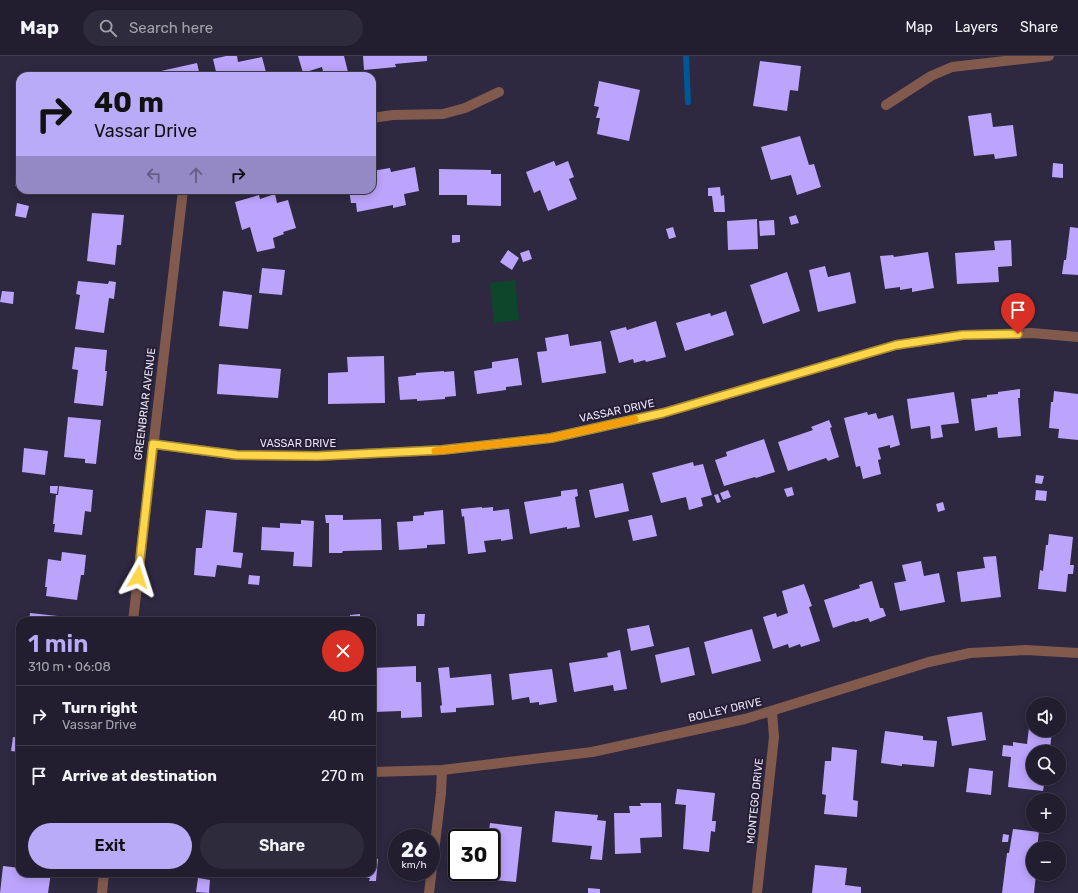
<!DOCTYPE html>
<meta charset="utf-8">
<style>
:root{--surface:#221e30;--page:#2e2b3c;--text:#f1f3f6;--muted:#a2a2ab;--line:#3f3c4c;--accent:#b9abf7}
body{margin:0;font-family:Rubik,sans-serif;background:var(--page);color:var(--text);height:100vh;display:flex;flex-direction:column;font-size:15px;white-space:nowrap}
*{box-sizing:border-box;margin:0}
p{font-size:13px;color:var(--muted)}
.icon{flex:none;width:22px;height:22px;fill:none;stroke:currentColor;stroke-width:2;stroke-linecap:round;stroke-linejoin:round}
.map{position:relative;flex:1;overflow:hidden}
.panel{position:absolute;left:16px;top:561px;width:360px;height:260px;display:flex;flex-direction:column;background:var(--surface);border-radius:12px;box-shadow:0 2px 10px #0003,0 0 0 1px var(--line)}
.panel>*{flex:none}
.hud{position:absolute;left:16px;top:16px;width:360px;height:122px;border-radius:12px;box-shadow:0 2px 10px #0003,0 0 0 1px var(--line);background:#b9abf7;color:#111;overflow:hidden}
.tools{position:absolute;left:1026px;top:641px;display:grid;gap:8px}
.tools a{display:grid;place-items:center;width:40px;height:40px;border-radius:50%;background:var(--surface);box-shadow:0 2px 10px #0003,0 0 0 1px var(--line);font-size:20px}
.speed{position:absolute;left:388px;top:773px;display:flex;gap:8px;font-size:20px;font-weight:700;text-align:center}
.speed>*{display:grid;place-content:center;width:52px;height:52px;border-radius:50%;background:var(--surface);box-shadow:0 2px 10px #0003,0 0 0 1px var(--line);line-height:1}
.speed small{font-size:10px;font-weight:400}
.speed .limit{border:2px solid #111;border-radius:6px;background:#fff;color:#111}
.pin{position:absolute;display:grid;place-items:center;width:34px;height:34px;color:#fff;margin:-41px -17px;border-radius:50% 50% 50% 0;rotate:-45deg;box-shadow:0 0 4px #0007}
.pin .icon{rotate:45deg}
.me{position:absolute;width:44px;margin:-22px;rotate:6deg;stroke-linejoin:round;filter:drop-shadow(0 0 3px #0008)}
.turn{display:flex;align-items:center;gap:14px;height:84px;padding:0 12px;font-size:18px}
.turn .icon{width:52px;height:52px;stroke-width:2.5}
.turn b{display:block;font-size:28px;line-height:34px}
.lanes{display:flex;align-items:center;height:38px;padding:0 12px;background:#0003;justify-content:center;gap:20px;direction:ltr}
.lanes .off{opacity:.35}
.round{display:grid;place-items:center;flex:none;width:42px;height:42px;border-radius:21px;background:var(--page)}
.head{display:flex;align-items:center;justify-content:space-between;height:68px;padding:0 12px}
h1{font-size:24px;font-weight:600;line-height:30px;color:var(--accent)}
.action{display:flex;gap:8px;margin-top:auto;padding:8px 12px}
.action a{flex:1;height:46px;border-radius:24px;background:var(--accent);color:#111;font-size:16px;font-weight:600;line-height:46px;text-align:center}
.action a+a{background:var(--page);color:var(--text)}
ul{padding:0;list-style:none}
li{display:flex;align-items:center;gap:12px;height:60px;padding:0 12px;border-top:1px solid var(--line)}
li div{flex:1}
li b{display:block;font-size:15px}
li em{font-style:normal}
header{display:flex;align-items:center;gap:24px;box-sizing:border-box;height:56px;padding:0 20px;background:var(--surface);border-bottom:1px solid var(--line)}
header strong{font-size:19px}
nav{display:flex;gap:22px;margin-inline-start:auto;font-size:14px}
.search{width:280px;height:36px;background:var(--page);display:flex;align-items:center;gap:10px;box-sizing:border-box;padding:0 14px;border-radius:22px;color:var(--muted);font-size:15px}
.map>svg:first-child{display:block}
.green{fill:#0e462b}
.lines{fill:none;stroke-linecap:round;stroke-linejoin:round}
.stream{stroke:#005796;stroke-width:6}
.building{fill:#bba4fb}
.street{stroke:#815a4d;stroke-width:10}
.route-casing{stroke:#a68a30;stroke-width:10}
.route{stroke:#ffd54a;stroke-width:7}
.slow{stroke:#f59e0b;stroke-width:7}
.labels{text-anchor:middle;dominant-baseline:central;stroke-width:4;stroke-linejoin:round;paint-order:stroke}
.street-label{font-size:11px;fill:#e9e6f6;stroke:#251e36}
</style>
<header>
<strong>Map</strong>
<div class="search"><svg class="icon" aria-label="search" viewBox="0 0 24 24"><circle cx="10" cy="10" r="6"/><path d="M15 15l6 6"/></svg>Search here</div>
<nav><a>Map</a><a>Layers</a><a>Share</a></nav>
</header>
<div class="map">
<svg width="1078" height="837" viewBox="0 0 1078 837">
<rect width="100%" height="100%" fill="#2e2840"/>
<path class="green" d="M515 224 519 264 494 267 490 227Z"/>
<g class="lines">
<path class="stream" d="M686 0 688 46"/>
</g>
<path class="building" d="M226 0H237L238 6 262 1 267 20H217L213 3Z
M298 0H344L349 20H324L322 11 303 17Z
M363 0H427V5L395 8 396 11 364 14Z
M760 5 801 10 798 35 790 34 787 55 753 50Z
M197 7 200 20H143V19Z
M599 25 640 34 629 85 597 78 600 62H596L599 51 594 50Z
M991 57 993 71 1013 69 1017 100 995 103 994 98 974 100 968 60Z
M800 80 809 109 814 108 821 131 797 139 791 119 771 124 761 91Z
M554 105 556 110 568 105 574 121 569 123 577 143 548 155 540 134 534 137 526 116Z
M1053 107 1063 108V122L1052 121Z
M415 111 419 135 404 138 406 149 393 152V149L357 156 356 147H351L349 134H372V115L390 112 391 116Z
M439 113 491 114V118H501V150L467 149V139H439Z
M17 114 20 115V130H15Z
M720 131 721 140 724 139 725 156H714L712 140H708V132Z
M275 138 277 147 288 144 296 172 283 176 284 178 273 182 275 192 257 196 250 171 242 174 235 146 259 139 260 143Z
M17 147 29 150 26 162 15 160Z
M92 157 124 159 121 189H117L115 209 87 205Z
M796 159 799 167 791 169 789 161Z
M757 163 758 193 728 194 727 165Z
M774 164 775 179 760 180 759 165Z
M673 171 676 181 669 183 666 173Z
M1070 171 1078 172V219L1062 218 1064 204H1066Z
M452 179H460V186L452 187Z
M1011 184 1012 210 998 211 999 226 957 228 955 197 995 194 994 185Z
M508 194 519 202 512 214 500 206Z
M529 194 532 203 523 206 520 197Z
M928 196 934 232 912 236V232L900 234V231L885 233 880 200 893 199 894 201Z
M825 210 828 221 850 216 856 247 818 256 809 214Z
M262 212 285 214 282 239 259 237Z
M787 216 800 255 763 268 750 229Z
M78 225 108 228 109 225 116 226 114 243 109 242 104 277 75 273 80 239 76 238Z
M2 235 14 236 13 248 0 246Z
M223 235 252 239 248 273 219 270Z
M726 255 734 279 685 295 676 267 710 257 711 260Z
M656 265 666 301 646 306 645 304 634 307 633 303 619 307 610 275 626 271 627 274Z
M568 278 570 290 601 285 606 317 542 327 537 296 547 295 545 282Z
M75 291 107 294 105 315H107L103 350 74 347 78 314 72 313Z
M384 300 385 347 328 348V317L348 316 347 301Z
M518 302 522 329 506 331V334L477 338 474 315 492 312V306Z
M219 308 281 313 278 342 217 338Z
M444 315V316L454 315 456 340 445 341V343L417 345V343L400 344 398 321 416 319V317Z
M1020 333V342H1018L1021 380 998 382 997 371 975 375 971 343 987 341V339L998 338V336Z
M1054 335 1078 338V384L1058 382 1059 373 1049 372 1051 346H1053Z
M954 336 959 367 941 369 943 381 931 383 930 370 911 373 907 343Z
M867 356 868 359 876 357 878 363 893 359 900 389 890 392V389L878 392 881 403 878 404 881 418 863 423 860 410 856 411 844 362Z
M68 361 101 364 96 408 85 407V403L64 401Z
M829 364 832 371 830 372 839 401 828 405 826 402 788 415 778 386 813 374 811 371Z
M764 383 775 416 756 422 755 421 724 430 715 404 727 400 726 396Z
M24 392 48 395 45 419 22 416Z
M693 406 694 410 703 408 712 439 701 442 703 450 689 454 686 441 661 447 652 417Z
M1036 419 1044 420 1042 428 1035 427Z
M623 427 629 455 595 462 589 434Z
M50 430H58L57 438 50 437Z
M59 430 93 434 91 456 85 455 82 479 54 476 55 468H53L56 439H58Z
M792 431 794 439 787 441 784 433Z
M577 433 578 440 575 441 580 471 567 473V471L530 478 524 446 561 440V435Z
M728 434 731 441 723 444 720 437Z
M1036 434 1047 435 1046 445 1035 444Z
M718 438 721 446 717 447 714 439Z
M943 446 945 454 938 456 936 448Z
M482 451V452L493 451V455L509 453 513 483 501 485V483L484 485 486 496 468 498 464 460 462 461 461 453Z
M206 454 237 457 233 496 243 497 241 512 217 509 215 521 194 519 196 492H202Z
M443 454 445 488 427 489V492L399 494 397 466 413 465V460L424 459V456Z
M325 459H343V464L381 463 382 494 343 495 342 497H329V467H326Z
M652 459 657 480 633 485 628 464Z
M301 464 314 465 312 511 293 510 294 496 261 494 262 471 280 472V467L301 468Z
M1049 478 1073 481 1070 509H1074L1073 518H1068L1066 536 1038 533 1040 514 1043 515 1046 489H1048Z
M62 496 86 499 84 519H81L77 544 46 540 47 531H45L48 503 61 505Z
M996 500 1001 541 961 546 957 516 985 512 983 501Z
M921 505 924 520 939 517 945 546 900 555 894 527 906 525 902 509Z
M249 519 260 520 259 529 248 528Z
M872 525 880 552H883L886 560 870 566 868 562 855 566 854 565 833 572 824 544 860 532 859 529Z
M804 528 812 550 809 551 820 585 801 591 800 588 789 592 788 588 773 593 763 561 776 557 777 561 788 557 782 535Z
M30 557 76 562V565H29Z
M360 558V565H350V559Z
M417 558H425L424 570H417Z
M649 569 654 590 631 595 627 573Z
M752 573 761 605 712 618 704 586Z
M689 591 695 619 661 627 655 599Z
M620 594 627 633 614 635 613 629 574 636 569 607 608 601 607 597Z
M416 610V626H421L422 661 401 662V655L374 656 373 612Z
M449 611 450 622 491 618 494 649 456 652V656L441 657 440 650 442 649 438 612Z
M552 613 557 646 539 649V646L530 647 529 641 512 644 509 618Z
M16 656H20V670L15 669Z
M982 656 986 684 952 690 947 661Z
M1030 663H1033V674H1052L1050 694H1046V696H1033V722H1045L1043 735 1008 731 1011 701 1002 700 1003 689 1013 690V686L1027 688Z
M885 675 923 680V684L937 685 934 711 902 708V710L881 707Z
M13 681 20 682V696L11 695Z
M832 691 857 694 853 744 858 745 857 761 824 758 826 739 822 738 825 705H831Z
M969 712 993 715 991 739 966 736Z
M677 733 715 737 712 765H716L715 776 711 775 709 796 683 793 686 749 675 748Z
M640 747H661L662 781 640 782 641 797 615 798 614 757H630L629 750H641Z
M555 755 598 759 597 764 606 765 602 804 590 803 592 790 552 786Z
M490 767 522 771 516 826 484 823V816H491V782H488Z
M1013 773 1039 776 1037 792H1033V818H1036L1034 837H1002L1007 797H1009Z
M372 777H375L373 792 377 791 375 802 378 803 376 825H369L370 822 338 818 372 817Z
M1003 778 1009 779 1008 786H1002Z
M815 809 847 812 845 829 861 831V837H812Z
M3 810 20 812V817H51L48 837H0Z
M198 822 210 824 209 837 196 836Z
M588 832 600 833V837H588Z"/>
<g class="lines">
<path class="street" d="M886 49 931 20 952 11 1049 0
M372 62 393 59 443 58 465 52 499 36
M153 388 237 399 317 400 442 394 551 382 663 357 896 289 963 279 1032 277 1078 281
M133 565 183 134
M372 716 442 714 592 696 745 663 929 606 970 597 1026 594 1078 597
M102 837 104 817
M429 837 441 737 442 714
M757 837 774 681 772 656"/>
</g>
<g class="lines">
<g class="route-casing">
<path id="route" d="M138 521 153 388 237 399 318 400 442 394 551 382 663 357 896 289 963 279 1018 278"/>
</g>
<use href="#route" class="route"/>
<path class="slow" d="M435 395 551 382 635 363"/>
</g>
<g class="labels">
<g class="street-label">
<text transform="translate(145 348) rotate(-83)">GREENBRIAR AVENUE</text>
<text transform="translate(617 355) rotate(-12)">VASSAR DRIVE</text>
<text x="298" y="387">VASSAR DRIVE</text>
<text transform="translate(725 654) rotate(-13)">BOLLEY DRIVE</text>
<text transform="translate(755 745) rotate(-84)">MONTEGO DRIVE</text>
</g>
</g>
</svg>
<div class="tools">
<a><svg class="icon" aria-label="sound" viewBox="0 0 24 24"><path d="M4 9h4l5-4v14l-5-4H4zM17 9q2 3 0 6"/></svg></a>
<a><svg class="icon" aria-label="search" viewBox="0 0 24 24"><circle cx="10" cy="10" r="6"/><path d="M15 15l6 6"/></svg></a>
<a>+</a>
<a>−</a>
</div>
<div class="speed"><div>26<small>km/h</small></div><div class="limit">30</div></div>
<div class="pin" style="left:1018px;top:278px;background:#d93025"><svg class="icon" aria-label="arrive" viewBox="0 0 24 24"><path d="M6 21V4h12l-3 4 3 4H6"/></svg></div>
<svg class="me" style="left:138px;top:521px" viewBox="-20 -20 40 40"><path d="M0-17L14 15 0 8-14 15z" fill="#ffd54a" stroke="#fff" stroke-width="4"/></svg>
<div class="hud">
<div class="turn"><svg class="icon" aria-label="right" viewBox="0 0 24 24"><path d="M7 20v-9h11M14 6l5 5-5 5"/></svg><div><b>40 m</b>Vassar Drive</div></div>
<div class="lanes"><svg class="icon off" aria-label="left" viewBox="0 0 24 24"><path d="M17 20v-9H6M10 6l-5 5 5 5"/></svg><svg class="icon off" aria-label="ahead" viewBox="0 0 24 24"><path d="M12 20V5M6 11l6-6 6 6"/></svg><svg class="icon" aria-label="right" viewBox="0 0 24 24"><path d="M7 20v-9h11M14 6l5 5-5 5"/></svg></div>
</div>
<section class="panel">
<div class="head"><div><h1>1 min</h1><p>310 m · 06:08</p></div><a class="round" style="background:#d93025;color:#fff"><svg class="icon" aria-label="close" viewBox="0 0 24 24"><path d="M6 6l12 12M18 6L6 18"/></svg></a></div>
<ul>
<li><svg class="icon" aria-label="right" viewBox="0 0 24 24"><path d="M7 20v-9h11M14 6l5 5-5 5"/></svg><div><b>Turn right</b><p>Vassar Drive</p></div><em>40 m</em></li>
<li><svg class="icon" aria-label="arrive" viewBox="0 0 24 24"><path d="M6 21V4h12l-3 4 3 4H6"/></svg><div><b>Arrive at destination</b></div><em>270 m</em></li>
</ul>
<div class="action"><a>Exit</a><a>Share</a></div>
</section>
</div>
